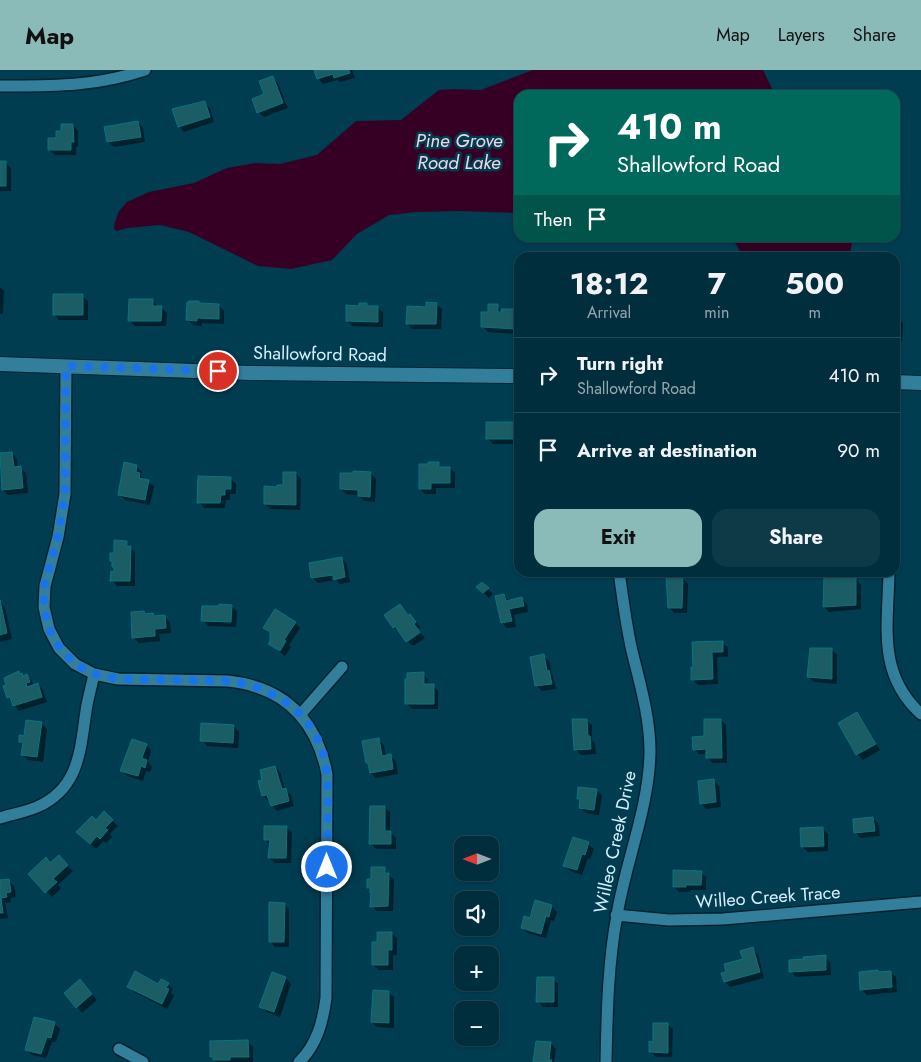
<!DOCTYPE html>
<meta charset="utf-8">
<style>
:root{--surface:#002e3d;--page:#0e3a48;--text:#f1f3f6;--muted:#95a8b0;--line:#224a57;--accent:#8bbbb9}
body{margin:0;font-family:Jost,sans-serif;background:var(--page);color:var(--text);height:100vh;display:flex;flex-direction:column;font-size:19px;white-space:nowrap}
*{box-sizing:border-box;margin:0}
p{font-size:16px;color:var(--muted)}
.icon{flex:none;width:28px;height:28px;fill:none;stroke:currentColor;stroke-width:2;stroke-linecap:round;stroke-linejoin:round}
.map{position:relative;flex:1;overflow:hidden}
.drawer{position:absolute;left:514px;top:182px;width:386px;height:325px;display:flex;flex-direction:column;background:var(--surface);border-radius:15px;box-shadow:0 1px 4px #0004,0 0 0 1px var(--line)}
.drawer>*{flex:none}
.hud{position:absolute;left:514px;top:20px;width:386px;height:152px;border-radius:15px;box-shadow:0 1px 4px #0004,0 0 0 1px var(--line);background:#00695c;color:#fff;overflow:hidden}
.needle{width:32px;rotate:270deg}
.fabs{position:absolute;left:454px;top:766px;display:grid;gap:10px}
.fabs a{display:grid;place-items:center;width:45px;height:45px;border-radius:10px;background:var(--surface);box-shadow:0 1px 4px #0004,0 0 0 1px var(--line);font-size:25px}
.pin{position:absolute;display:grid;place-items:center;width:42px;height:42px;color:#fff;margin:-21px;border:2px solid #fff;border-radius:50%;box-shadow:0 1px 5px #0007}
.me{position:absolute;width:55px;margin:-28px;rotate:0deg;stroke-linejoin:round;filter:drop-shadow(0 0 4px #0008)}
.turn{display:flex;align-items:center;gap:18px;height:105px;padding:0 20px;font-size:22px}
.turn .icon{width:65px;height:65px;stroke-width:2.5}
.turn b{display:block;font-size:35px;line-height:42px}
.then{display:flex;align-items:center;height:48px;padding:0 20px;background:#0003;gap:10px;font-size:19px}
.eta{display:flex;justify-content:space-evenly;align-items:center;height:85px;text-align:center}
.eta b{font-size:30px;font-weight:700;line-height:35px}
.button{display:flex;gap:10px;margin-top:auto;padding:10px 20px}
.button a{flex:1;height:58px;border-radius:15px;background:var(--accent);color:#111;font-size:20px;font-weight:700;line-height:58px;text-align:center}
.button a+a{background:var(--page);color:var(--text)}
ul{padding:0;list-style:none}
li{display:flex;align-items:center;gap:15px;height:75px;padding:0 20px;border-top:1px solid var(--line)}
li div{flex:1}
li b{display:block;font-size:19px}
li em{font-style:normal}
header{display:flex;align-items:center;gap:30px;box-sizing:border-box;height:70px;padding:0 25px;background:var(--accent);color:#111}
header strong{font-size:24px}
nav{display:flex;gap:28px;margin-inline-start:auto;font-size:18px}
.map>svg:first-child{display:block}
.water{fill:#350023}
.shadow{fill:#0007}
.building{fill:#1b5d65;stroke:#067581}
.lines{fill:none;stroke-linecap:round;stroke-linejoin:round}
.minor-casing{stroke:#02222e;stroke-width:14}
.tertiary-casing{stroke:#02222e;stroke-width:16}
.minor{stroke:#327f9c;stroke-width:11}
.tertiary{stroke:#327f9c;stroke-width:14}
.route{stroke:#1a73e8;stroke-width:9;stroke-dasharray:0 16.2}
.labels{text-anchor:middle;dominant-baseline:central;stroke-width:5;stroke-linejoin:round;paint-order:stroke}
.street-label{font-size:18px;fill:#d5effc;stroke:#003d51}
.water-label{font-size:19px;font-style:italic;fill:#f3d6e4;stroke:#003d51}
</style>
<header>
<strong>Map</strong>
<nav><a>Map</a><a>Layers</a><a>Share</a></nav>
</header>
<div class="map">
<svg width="921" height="992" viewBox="0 0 921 992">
<rect width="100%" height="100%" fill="#003d51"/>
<path class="water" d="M533 0H763L775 25H519V143L459 141 416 142 389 145 357 164 332 190 291 199 258 196 189 162 160 155 127 158 117 161 114 159 115 152 119 141 127 132 149 122 194 113 227 98 256 93 280 94 317 85 356 51 401 50 439 20 454 19 481 20Z
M711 168H848L852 174 849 187 744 188 735 173Z"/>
<path class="shadow" d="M316 0H352L355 8 340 12 337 10 323 14 318 8Z
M273 7 278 13 288 38 264 47 258 42Z
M205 33 210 38 214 52 184 62 179 56Z
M138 52 143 58 145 72 114 77 108 72Z
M73 55 78 61V77H76V85H55L49 80 62 62Z
M0 92H5L11 98V121H0Z
M0 217 4 221 3 244H0Z
M82 226 88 231V250H59L54 244Z
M152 230 158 237H161L167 243 166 256H135L129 250Z
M367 234 370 237H377L383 242V257L352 256 347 251Z
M436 234 442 239 441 259H412L407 254 427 238Z
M201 235H219L224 241V254L202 253V256L193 255 187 250Z
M497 235 503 241H514L519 245V264L488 262 482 256 489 243Z
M895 241 896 247 903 253 902 272H895Z
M519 354V374H493L487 368Z
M12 383 17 389 18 398H21L26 403 28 423 8 425 3 420 0 391Z
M438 394 443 398H450L455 403V418H436V424H425L420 419Z
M136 396 142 402 141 406 154 416 150 435 125 430 119 424Z
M296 403 301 409 300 440 270 439 265 434 278 419 284 417Z
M371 403 376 409 375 432 364 431 359 425 346 424 341 419Z
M231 409 236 414V424H230V430H226L225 438H204L199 432Z
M127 472 135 483V516H117L112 510 116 499 111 491Z
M341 488 347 494 350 512 340 514 336 510 318 513 313 508Z
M667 508H683L688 514 687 543H674L669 537Z
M856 509 861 515V539L829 542 824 537Z
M482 513 493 524 489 528 478 517Z
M504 525 510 531 522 529 527 534 528 542 514 545 516 557 507 558 502 553Z
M0 532 5 537 12 569 0 572Z
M400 535 421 558 418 559 420 561 407 570 401 561 399 562 394 557Z
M231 536 237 541 236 557 208 556 202 550Z
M144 542 147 545 153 544 156 547 164 546 170 552 171 563 159 564 160 571 139 573 133 567Z
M295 553 300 558 289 575 291 577 285 586 270 574 271 564 264 558Z
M421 563 425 568 413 576 408 572Z
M722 572 728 578V587H717L718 614 698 615 693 610 694 598Z
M832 580 837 585V614L814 612 808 607Z
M543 586 549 591 556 619 542 621 537 616 532 588Z
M19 603 24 606H27L32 611 34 616 38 614 43 620 47 632 19 641 14 635 8 627V616Z
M423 604 428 609V616H433L438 621V639H412L406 633Z
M857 643 862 649 880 680 863 690 857 684 839 654Z
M586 650 592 655V670L595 673 596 684 581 685 575 679Z
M721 650 726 655 727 693H713L707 687V684H699L694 679Z
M42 654 47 659 43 692 28 690 22 685 24 676 20 672Z
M234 656 239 662 238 678 207 676 202 670Z
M378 670 384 675 386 687 390 686 396 691 398 704 376 708 371 703 369 695 367 692Z
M146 675 151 680 148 692 152 697 150 702 146 701 143 711 127 706 122 701Z
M275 697 280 702 285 719 291 725 294 736 277 741 272 735 270 730 268 731 263 726 264 711Z
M714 711 719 716 721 737 706 739 701 733Z
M596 720 602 725 599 745 586 743 580 738 581 732 578 729Z
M385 737 390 742V762L396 768V779H376L371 774Z
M104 743 118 756 110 764 112 767 106 773 103 771 96 779 78 762 96 751Z
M873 748 878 753 880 766 860 768 855 762Z
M286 757 292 762 291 793H275L269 788 271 776 265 770Z
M822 758 828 764V781L808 782 802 777Z
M588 774 594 779 590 789 588 788 582 805 570 801 565 796Z
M64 792 73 801 58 815 61 818 52 827 30 804 51 794Z
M384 799 394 810 393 841H377L372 836 373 825 368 818 373 810Z
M701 802 706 807V820H691V822H679L674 817Z
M8 810 14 816 16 827 11 828V832L5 833 8 848 0 849V812Z
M284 834 289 839V877H275L270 871Z
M552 836 557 842 554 851 551 850 546 868 527 863 522 858Z
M391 863 397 868V885H393V900H379L373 895 378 873Z
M752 879 758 884 764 908 730 917 725 912 727 902 744 890Z
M825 887 830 892 831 905 796 907 791 901Z
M890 902 896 907 897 922 867 925 861 919 880 903Z
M273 903 286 908 291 914 280 947 266 942 261 936Z
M553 909 558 914V937H543L538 931Z
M168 914 173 919 171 923 174 926 167 939 134 922 128 916Z
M85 916 97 930 82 943 77 937Z
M388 922 394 927V958L377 957 372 952Z
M54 953 60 959 56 972H52L46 988 32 985 27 980Z
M667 954 673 959 672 987H656L650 982Z
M248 972 253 977V992H216L211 987Z
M551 973 556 979 554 992H534Z"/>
<path class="building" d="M314 0H349L350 3 334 8 333 4 317 9Z
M273 6 283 33 257 43 252 29 264 24 259 11Z
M205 31 210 47 178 57 172 39Z
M138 51 141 67 107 72 104 57Z
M61 54H73L74 72H71V80H48V68H56V61H61Z
M0 91H6V116H0Z
M53 224H83V245H53Z
M129 229H153V236H162L161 251H128Z
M189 231H199V233L219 234V249L197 248V251L186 250 187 232H189Z
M426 232 437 233 436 254H406L407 236 426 237Z
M359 233H367V236H378V252L346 251V235L359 236Z
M488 234H498V242H501V239H515V259L481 257V242H488Z
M895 246H898L897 267H895Z
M486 352H519V369H486Z
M12 382 14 397 21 396 23 418 2 420 0 383Z
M124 392 137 395 136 402 140 403 139 408 149 410 145 430 118 425Z
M428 392H439V397H450V413H431V419H419V394H428Z
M353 401 371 402 370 427 358 426V420L340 419V403H353Z
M283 402H296V435L264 434V416L277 417V415H283Z
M198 406 231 407V419H225V425H221L220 433H197Z
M114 470 127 471V476H131L130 511H110L111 501 114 502V497H112V491H110V483H114Z
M342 487 345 507 333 510V505L311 508 309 493Z
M666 506 683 507 682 538H668Z
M824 507 856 508V535L823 537Z
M482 512 489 518 483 523 476 517Z
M504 524 506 531 522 527 524 536 509 539 512 551 501 553 495 526Z
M0 530 7 563 0 565Z
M219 534 232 535 231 552 201 551 202 536H219Z
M400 534 408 545 410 544 416 552 414 554 420 562 406 572 395 556 393 558 384 545Z
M275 539 296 552 284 570 286 571 280 581 268 574 270 571V562L263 558Z
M144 541 145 544 153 543 154 546 165 545 166 558 155 559V566L132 568 131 542Z
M723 571V582H712L713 609 691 610V597H693L692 572Z
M810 578H832V609L807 607Z
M544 584 547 601 549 600 552 614 535 616 530 587Z
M19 601 20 604 22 603 23 606 27 604 30 612 26 613 27 617 38 613 42 627 13 636 10 627 7 628 3 616 6 615 4 608Z
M424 602V614H434V634H405V609H407V603Z
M857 642 876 674 856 685 838 653Z
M572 649H587L588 666H590L591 679 574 680Z
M704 649H721L722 688H706V679L693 680 692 667 704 666Z
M26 650 42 652 37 687 21 685 23 673 19 672V665L24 666Z
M201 653 234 655 233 673 200 671Z
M379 668 382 686 391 684 393 699 370 703 368 693H366L362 671Z
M132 669 147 674 142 688 147 690 145 698 141 696 138 706 120 701Z
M275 696 282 719 286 718 289 731 271 736 267 725 262 726 258 711 262 710 260 700Z
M714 709 716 732 700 734 698 711Z
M578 717 597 719 594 740 579 738 580 729H577Z
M370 736H385V761H391V774H369Z
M104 741 113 750 105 758 108 760 100 769 97 766 90 774 76 762 92 746 96 750Z
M873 747 875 761 854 763 853 749Z
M264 756H287L286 788H268L270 770H264Z
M823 757 824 776 801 777 800 758Z
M573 767 589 772 585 785 582 784 577 800 563 796Z
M59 785 68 795 53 809 57 812 45 823 28 804 46 787 50 793Z
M371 797H385V803H389L388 836 370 837 371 823H370V818H367V809H371Z
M673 800 702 801 701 815H686V817H673Z
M9 809 11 822 6 823 7 827 1 828 3 843H0V810Z
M535 830 552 835 549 847 546 846 541 864 521 858 524 846 530 848Z
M269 832 285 833 284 872H269Z
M377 862H392V880H388V895H372V872H377Z
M753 877 760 902 724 912 721 903 726 902 724 894 743 889 740 881Z
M826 885V900L789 902V890L804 889 803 887Z
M878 900 879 902 891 901 892 917 860 920 859 902Z
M135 901 158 914 161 909 169 913 166 918 169 919 162 934 127 917Z
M272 902 286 907 274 942 259 937Z
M537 907H554V932H536Z
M80 909 92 924 76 938 64 923Z
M373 920 389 921V953L371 952Z
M34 947 55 952 51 968 47 967 41 984 25 980Z
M653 953H668V983L649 982V971L653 972Z
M248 970 249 987H230V990H213V987H210V971Z
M536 971 551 972 549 990H552L551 992H533Z"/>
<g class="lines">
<g class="minor-casing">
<path id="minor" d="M0 16C52 16 94 17 145 0
M66 296 65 424 58 467 45 516 44 537 49 559 59 578 75 594 94 604 118 609 228 611C284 617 316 649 327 704L326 928C323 951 317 975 299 992
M889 502C888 556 877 604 921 644
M300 645 342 597
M0 748C13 744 25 742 37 737 82 717 80 676 87 635 89 625 92 614 94 604
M616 845 669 850 723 849 921 832
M119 979 143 992
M606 992C607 943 608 893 617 845 626 790 649 738 650 682 650 647 640 614 632 581 626 555 623 529 619 502"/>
</g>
<g class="tertiary-casing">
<path id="tertiary" d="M0 294 250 303 519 306
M895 312 921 313"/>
</g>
<use href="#minor" class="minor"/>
<use href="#tertiary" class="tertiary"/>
</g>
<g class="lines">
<path class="route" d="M218 301 66 296 65 424 58 467 44 516V537L49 559 60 578 67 586 75 594 94 604 118 609 228 611C279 617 323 650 327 705 329 736 327 767 327 797"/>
</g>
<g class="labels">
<g class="street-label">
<text transform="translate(320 284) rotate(1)">Shallowford Road</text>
<text transform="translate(615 772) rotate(-78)">Willeo Creek Drive</text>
<text transform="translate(768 827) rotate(-4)">Willeo Creek Trace</text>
</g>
<g class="water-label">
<text x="459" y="70">Pine Grove<tspan x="459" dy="22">Road Lake</tspan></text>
</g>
</g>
</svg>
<div class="fabs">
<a><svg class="needle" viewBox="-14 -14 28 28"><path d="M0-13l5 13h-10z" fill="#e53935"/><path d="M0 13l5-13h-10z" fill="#95a8b0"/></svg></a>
<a><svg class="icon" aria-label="sound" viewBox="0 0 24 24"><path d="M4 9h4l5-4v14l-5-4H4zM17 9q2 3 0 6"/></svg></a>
<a>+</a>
<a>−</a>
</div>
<div class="pin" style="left:218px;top:301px;background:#d93025"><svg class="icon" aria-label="arrive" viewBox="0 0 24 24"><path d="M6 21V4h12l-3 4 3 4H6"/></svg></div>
<svg class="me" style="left:327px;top:797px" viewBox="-20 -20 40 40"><circle r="17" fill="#1a73e8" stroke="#fff" stroke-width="3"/><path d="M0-11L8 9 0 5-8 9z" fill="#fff"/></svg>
<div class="hud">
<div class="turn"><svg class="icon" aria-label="right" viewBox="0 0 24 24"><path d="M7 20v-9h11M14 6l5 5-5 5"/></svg><div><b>410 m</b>Shallowford Road</div></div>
<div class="then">Then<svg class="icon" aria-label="arrive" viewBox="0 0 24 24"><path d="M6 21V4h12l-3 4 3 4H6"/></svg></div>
</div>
<section class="drawer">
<div class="eta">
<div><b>18:12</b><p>Arrival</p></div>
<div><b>7</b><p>min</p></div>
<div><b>500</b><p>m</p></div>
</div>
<ul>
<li><svg class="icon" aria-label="right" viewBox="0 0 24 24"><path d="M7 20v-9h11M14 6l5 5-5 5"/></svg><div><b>Turn right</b><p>Shallowford Road</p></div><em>410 m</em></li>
<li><svg class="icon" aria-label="arrive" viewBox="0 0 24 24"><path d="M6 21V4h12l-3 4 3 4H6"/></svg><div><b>Arrive at destination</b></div><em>90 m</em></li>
</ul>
<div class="button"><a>Exit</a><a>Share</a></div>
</section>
</div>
